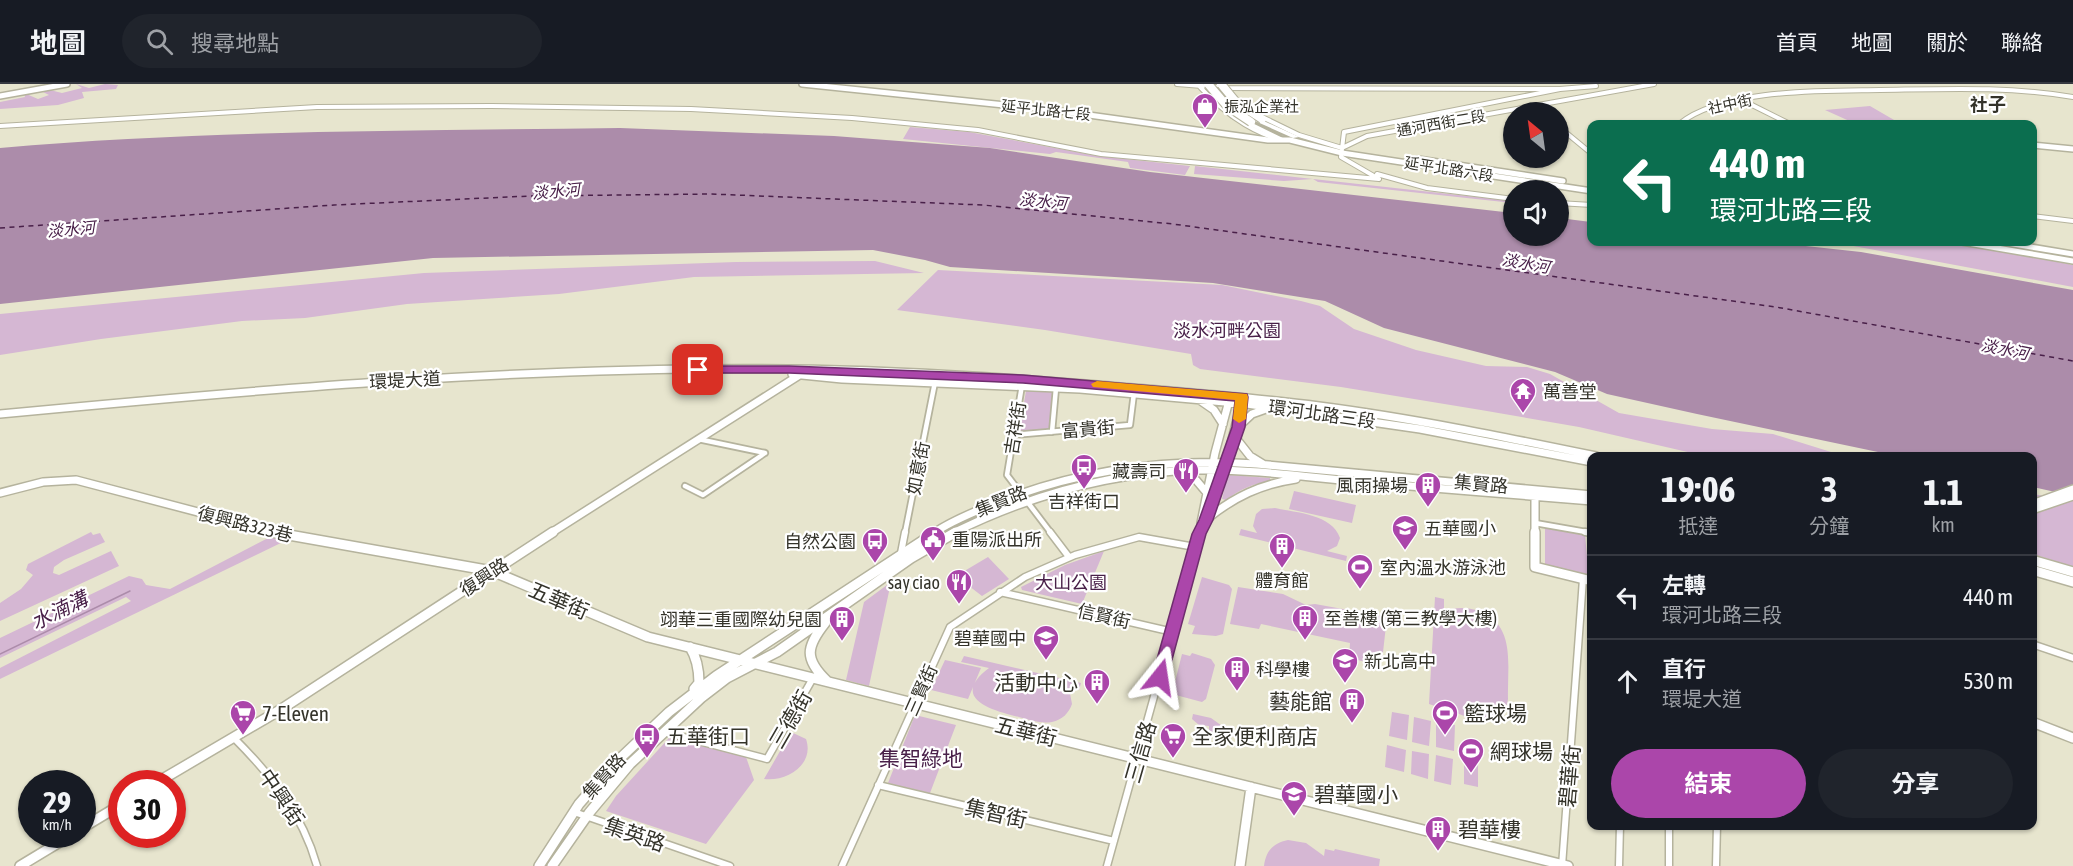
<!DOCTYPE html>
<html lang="zh-TW">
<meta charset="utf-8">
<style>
:root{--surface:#171b24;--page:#20242c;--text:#f1f3f6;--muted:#9ea1a6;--line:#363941;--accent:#ab46aa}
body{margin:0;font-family:"Asap Condensed","Noto Sans TC",sans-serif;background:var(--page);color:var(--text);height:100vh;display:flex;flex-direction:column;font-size:22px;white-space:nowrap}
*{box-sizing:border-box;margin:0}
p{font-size:20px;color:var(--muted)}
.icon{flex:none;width:33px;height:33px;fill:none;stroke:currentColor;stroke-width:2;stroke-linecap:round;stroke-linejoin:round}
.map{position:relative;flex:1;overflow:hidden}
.sheet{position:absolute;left:1587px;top:368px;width:450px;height:378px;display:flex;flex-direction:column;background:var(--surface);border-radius:12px;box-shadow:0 2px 4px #0004}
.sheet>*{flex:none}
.banner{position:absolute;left:1587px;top:36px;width:450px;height:126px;border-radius:12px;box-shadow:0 2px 4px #0004;background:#0b6e4f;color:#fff;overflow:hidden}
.needle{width:39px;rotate:331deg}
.tools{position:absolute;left:1503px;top:18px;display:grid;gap:12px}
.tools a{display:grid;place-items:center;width:66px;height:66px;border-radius:50%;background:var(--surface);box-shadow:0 2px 4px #0004;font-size:30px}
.speed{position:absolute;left:18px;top:686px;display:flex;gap:12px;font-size:30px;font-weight:700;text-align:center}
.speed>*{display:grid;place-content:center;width:78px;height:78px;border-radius:50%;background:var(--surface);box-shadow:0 2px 4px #0004;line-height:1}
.speed small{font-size:15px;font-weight:400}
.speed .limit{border:9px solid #d22;background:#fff;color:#111}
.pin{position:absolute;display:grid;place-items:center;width:51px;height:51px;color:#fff;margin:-26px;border-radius:12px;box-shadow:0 3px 9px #0006}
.me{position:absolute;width:66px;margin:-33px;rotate:15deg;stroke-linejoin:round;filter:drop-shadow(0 0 4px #0008)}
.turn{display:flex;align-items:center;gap:21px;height:126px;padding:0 24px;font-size:27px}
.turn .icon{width:78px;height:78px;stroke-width:2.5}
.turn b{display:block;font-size:42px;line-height:51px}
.eta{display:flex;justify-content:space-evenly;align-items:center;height:102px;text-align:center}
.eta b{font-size:36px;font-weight:700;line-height:42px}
.action{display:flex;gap:12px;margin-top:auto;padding:12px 24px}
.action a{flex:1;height:69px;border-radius:36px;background:var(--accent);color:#fff;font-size:24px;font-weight:700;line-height:69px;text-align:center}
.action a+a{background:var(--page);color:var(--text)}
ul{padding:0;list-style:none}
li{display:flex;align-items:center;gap:18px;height:84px;padding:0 24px;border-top:2px solid var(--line)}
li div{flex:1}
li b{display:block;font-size:22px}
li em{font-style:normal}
header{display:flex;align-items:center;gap:36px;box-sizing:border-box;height:84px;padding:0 30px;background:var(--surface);border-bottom:2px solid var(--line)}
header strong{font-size:28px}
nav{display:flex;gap:33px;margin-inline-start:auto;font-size:21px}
.search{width:420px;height:54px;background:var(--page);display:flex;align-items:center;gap:15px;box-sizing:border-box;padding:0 21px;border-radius:33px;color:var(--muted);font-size:22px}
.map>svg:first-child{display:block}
.green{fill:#d5b7d3}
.water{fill:#ac8caa}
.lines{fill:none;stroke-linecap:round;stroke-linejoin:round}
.stream{stroke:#ac8caa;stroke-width:1.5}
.ferry{stroke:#492049;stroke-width:1.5;stroke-dasharray:5 4.5;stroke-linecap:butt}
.street-far2-casing{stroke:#b5b39d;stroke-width:6}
.street-far1-casing{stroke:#b5b39d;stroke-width:8}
.street-casing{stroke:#b5b39d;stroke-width:9}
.secondary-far2-casing{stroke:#b5b39d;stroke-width:8}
.secondary-far1-casing{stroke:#b5b39d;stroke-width:10}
.secondary-casing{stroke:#b5b39d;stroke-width:12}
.highway-casing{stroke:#b5b39d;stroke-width:4}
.street-far2{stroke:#fff;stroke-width:4}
.street-far1{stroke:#fff;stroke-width:4.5}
.street{stroke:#fff;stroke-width:6}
.secondary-far2{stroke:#fff;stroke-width:5}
.secondary-far1{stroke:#fff;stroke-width:7}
.secondary{stroke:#fff;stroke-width:9}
.highway{fill:#fff;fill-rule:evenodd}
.highway-bridge-casing{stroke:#b5b39d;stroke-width:10;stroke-linecap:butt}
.highway-bridge{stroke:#fff;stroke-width:8}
.route{fill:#ab46aa;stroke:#6f2e6e;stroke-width:1.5}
.slow{fill:#f59e0b}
.labels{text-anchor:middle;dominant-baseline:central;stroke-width:4.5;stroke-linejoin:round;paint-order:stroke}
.far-street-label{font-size:15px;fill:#34332a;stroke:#fff}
.far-poi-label{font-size:15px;fill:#34332a;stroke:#fff;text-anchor:start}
.far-water-label{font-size:16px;font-style:italic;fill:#492049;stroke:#fff}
.far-quarter-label{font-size:18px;font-weight:bold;fill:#34332a;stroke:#fff}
.park-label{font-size:18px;fill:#492049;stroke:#fff}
.street-label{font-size:18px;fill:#34332a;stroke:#fff}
.poi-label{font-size:18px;fill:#34332a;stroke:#fff;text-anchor:start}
.water-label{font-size:20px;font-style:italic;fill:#492049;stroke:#fff}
.near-street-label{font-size:21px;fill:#34332a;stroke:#fff}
.near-poi-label{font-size:21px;fill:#34332a;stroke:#fff;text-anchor:start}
.near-park-label{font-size:21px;fill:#492049;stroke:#fff}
</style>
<header>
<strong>地圖</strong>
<div class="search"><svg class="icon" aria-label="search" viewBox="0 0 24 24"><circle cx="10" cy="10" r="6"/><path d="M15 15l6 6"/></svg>搜尋地點</div>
<nav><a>首頁</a><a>地圖</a><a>關於</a><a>聯絡</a></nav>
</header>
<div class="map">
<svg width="2073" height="782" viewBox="0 0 2073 782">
<rect width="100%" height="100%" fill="#e7e5ce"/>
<path class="green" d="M76 0 89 4 105 0 118 1 116 5 82 8 84 14 58 21 0 25V18L25 13 24 9 38 15 49 11 41 7 50 6 62 9 82 4Z
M1870 22 1901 40H1856L1825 26Z
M910 43 969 48 1098 72 1190 82 1185 91 1130 84 1128 78 1056 68 1050 70 903 55Z
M1195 82 1513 117V119L1318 98 1313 95 1284 97 1194 90Z
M1832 158H1939L1981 163 2073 181V203Z
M875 177 924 189 694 193 559 210 407 220 305 234 242 237 101 255 0 271V230L424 189 736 178Z
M938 186 1222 201 1301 217 1320 222 1354 245 1416 266 1486 282 1527 283 1550 290 1619 329 1712 345 1773 350 1844 372H1705L1579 343 1481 326 1341 303 1200 285 1193 281 1191 270 1045 246 897 226Z
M1026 307H1053L1050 345 1019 348Z
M1230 391 1270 394V397C1254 399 1239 406 1226 416L1222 415 1227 394Z
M1294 407 1356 421 1352 439 1289 425Z
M2032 410 2073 416V483L2033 470Z
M1275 424C1297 429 1332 430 1340 454L1337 462 1327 467 1347 472 1346 477 1239 451 1241 445 1257 449 1253 442 1256 430 1262 425Z
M1545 444 1585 451 1589 493 1545 482Z
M91 448 93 451 100 449 105 458 64 476 54 483 53 489 59 491 111 467 119 482 0 537V519L21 505 33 491 26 486 28 480Z
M272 452 289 455 0 595V584L131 517 126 513 0 574V554L129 492 142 495 146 501 170 505Z
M1104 467 1082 520 1022 506 1021 503 1065 481Z
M988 473 1009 495 982 512 956 492Z
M1202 493 1229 501 1232 505 1223 550 1216 552 1192 550 1195 542 1188 540Z
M891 498 869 602 846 596 864 518Z
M1238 503 1283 510 1306 521 1315 520 1387 533 1382 577 1371 574 1370 579 1349 574 1350 559 1261 540 1259 545 1230 540Z
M1435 513 1444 515V528C1454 523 1465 523 1476 526 1517 539 1507 581 1508 615 1503 651 1455 633 1440 617L1438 623 1429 620Z
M1192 569 1211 575 1215 581 1206 615 1202 618 1172 610 1182 570 1190 572Z
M964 572 1081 599 1079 606 1069 604 1072 620C1069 629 1062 636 1052 638 1041 640 1030 636 1019 633 994 627 948 615 989 584L961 578Z
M945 576 981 584 968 615 931 606Z
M1392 628 1409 631 1407 656 1389 652Z
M1193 630 1211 634 1239 654 1209 647V642L1199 641 1192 635Z
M915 631 956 641 930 709 888 699Z
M1414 633 1431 637 1429 662 1412 658Z
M1436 638 1455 641 1454 667 1436 663Z
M791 648 806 655C815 681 786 698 764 695Z
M669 654 746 673 754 696 706 760 606 727 616 712Z
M1387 661 1406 666 1404 688 1385 683Z
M1412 667 1429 670 1428 695 1411 690Z
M1436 671 1453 675 1451 701 1434 697Z
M1464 677 1478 681V703L1464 700Z
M1288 756 1306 759 1324 772 1325 765 1334 767 1335 765 1380 775 1379 782H1264C1266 767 1273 759 1288 756Z"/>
<path class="water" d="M620 44 834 52 990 64 1150 88 1513 129 1514 152H1558L1559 134 1591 138 1592 158H1768L1861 168 2073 206V412L2033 403 2032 372H1897L1697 330 1607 310 1555 288 1384 244 1325 217 1213 199 950 183 925 176 873 166 433 174 0 220V64C206 46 413 47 620 44Z"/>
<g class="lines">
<path class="stream" d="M0 570 130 507"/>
<path class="ferry" d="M0 144 334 121 530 112 711 110 983 121 1173 140 1776 223 2073 277"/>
<g class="street-far2-casing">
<path id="street-far2" d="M1177 0 1227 4 1560 5
M1200 3C1222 27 1246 45 1277 55
M1744 17 1790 40
M1531 22 1539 28
M1260 32 1299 51 1342 64
M1679 40C1723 4 1825 7 1880 6 1945 5 2009 2 2073 13
M0 42 317 23 491 22 691 25 852 34 978 46 1101 70 1379 95
M1558 42 1592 70
M1342 64 1367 52 1654 0
M1377 90 1427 104 1514 115
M1379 95 1341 73 1344 48 1560 5 1596 2
M1558 119 1592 121
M2032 132 2073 137"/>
</g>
<g class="street-far1-casing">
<path id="street-far1" d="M1022 301 1007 391 1051 449
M1052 348 1056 304
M1014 351 1130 341 1134 309
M698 355 765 369
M685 402 703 411 765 369
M1535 439 1592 449
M905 449 935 298"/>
</g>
<g class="street-casing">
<path id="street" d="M1050 448 1069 473
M1585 448 1592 449
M901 469 905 448
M1000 508 1173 548
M2032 560 2073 574
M664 648 767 675 813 594
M233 653C271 691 302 729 317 782
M878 701 1114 757
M574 728 730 782
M1669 741V782
M842 782 950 543 1025 493 1075 471 1139 453 1195 463
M1107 782 1199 450
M1562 782 1583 495
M1619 782 1620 741
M1716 782 1717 741"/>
</g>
<g class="secondary-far2-casing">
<path id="secondary-far2" d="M802 0 1053 26 1268 56H1290L1342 69 1592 107
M0 12 67 0
M2032 61 2073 65
M1418 75 1563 97
M1962 158 2073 177
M2001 158 2073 170"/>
</g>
<g class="secondary-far1-casing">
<path id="secondary-far1" d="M792 290 842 295 1080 305 1247 320 1420 345 1592 378
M1201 317 1214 326 1223 340
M0 330C262 305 525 282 788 285 895 286 1003 293 1110 302 1180 308 1249 313 1319 322 1412 334 1504 353 1596 372
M1239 342 1252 330 1266 325
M1235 353 1250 372 1263 380
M1178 390 1196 396 1207 409
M0 409 43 398 76 396 278 449
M1535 412V449
M2032 420 2073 405
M2032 426 2073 412
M1207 435C1234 413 1261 400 1296 395
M1201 439 1215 369 1230 313
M551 449 801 290
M934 449C951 437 972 429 991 421 1076 386 1166 374 1257 380L1592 411
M953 449C1030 411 1111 388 1198 386 1252 385 1307 393 1361 398 1438 404 1515 411 1592 417
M1199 449 1225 384 1242 315"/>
</g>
<g class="secondary-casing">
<path id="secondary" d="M272 448 492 487 648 553 1568 782
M1535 448V483L1592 497
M1199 450 1200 448
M2032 476 2073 488
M2032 486 2073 498
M825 539C806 563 804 575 827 597
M690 563C697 574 699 586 699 599L694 605
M2032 638 2073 654
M156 699 280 626 553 448
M82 744 122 720
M20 782 73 750
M539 782 579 720 613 681 669 628 716 592 936 448
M552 782 589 729 630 680 701 614 727 594 777 568 911 474 956 448
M1240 782 1251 703"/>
</g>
<g class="highway-casing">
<path id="highway" d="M1210 11H1214L1236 31 1287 56 1281 57 1232 33 1210 13Z
M1257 34 1297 52 1299 53 1293 54 1255 37 1254 36Z"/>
</g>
<use href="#street-far2" class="street-far2"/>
<use href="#street-far1" class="street-far1"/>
<use href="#street" class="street"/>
<use href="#secondary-far2" class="secondary-far2"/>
<use href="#secondary-far1" class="secondary-far1"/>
<use href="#secondary" class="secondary"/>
<use href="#highway" class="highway"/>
<g class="highway-bridge-casing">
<path id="highway-bridge" d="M1208 0 1227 22 1251 38
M1221 0 1236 18 1262 35"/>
</g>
<use href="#highway-bridge" class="highway-bridge"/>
</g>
<path class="route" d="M698 282H789L1023 291 1247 310 1248 313 1245 343 1213 436 1206 450 1166 598 1160 600 1155 598 1152 593 1192 450 1199 436 1232 343 1235 317 1023 299 789 289H694V283Z"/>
<path class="slow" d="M1097 297 1247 310 1248 313 1246 335 1239 339 1233 335 1235 316 1093 303 1091 300Z"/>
<defs>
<g id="shop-pin" transform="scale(1.35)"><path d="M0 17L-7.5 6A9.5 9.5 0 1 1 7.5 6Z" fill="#ab46aa" stroke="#fff"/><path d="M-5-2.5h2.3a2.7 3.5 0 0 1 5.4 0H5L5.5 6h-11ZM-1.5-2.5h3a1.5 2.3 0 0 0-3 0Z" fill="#fff"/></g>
<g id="temple-pin" transform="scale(1.35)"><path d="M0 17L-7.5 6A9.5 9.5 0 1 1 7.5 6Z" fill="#ab46aa" stroke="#fff"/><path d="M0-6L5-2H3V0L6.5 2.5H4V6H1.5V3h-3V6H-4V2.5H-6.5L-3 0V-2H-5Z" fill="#fff"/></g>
<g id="bus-pin" transform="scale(1.35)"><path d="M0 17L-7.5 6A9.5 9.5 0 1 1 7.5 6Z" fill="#ab46aa" stroke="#fff"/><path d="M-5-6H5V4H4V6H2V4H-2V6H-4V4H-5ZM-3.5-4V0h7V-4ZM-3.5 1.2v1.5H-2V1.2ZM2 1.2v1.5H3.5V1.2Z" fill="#fff"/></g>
<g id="restaurant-pin" transform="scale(1.35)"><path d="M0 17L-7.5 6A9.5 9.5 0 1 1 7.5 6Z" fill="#ab46aa" stroke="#fff"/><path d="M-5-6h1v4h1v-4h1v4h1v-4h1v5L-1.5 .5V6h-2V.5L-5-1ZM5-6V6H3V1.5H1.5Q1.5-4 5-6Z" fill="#fff"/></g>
<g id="building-pin" transform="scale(1.35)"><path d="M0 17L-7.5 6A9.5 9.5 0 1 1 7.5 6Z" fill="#ab46aa" stroke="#fff"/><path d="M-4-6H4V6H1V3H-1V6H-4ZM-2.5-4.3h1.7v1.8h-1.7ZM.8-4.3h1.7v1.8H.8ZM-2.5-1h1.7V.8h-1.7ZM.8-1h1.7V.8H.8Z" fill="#fff"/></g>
<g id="school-pin" transform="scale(1.35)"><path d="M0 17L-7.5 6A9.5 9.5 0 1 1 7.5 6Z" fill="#ab46aa" stroke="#fff"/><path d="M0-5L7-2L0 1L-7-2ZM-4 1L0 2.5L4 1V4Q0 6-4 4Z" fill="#fff"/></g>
<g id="civic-pin" transform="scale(1.35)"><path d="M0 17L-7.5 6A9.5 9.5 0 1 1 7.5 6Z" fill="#ab46aa" stroke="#fff"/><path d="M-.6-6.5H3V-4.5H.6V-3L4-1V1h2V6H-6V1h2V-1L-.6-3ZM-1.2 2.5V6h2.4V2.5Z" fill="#fff"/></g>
<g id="stadium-pin" transform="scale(1.35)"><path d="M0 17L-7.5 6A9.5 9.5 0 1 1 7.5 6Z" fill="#ab46aa" stroke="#fff"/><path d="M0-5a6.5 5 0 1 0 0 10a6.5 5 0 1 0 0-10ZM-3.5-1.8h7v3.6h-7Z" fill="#fff"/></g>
<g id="supermarket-pin" transform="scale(1.35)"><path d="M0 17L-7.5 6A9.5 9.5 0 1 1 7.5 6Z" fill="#ab46aa" stroke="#fff"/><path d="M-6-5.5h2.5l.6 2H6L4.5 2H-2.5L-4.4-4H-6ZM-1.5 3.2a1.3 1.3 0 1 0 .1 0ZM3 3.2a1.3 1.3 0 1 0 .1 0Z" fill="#fff"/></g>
</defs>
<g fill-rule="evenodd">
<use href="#shop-pin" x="1205" y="22"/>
<use href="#temple-pin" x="1523" y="307"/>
<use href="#bus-pin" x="1084" y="383"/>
<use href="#restaurant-pin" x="1186" y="387"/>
<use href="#building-pin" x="1428" y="401"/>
<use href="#school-pin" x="1405" y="444"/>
<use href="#civic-pin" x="933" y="455"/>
<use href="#bus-pin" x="875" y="457"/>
<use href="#building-pin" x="1282" y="462"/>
<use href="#stadium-pin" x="1360" y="483"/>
<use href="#restaurant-pin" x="959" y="498"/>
<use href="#building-pin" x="1305" y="534"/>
<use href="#building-pin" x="842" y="535"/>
<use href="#school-pin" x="1046" y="554"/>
<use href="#school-pin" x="1345" y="577"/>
<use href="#building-pin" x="1237" y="585"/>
<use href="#building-pin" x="1097" y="598"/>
<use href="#building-pin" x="1352" y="617"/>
<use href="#supermarket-pin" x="243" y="629"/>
<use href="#stadium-pin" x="1445" y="629"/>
<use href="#bus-pin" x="647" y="652"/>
<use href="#supermarket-pin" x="1173" y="652"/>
<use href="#stadium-pin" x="1471" y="667"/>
<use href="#school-pin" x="1294" y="710"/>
<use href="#building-pin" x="1438" y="745"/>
</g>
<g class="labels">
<g class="far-street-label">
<text transform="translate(1730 20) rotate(-12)">社中街</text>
<text transform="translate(1046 26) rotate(6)">延平北路七段</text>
<text transform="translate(1441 39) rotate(-10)">通河西街二段</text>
<text transform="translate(1449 85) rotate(9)">延平北路六段</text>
</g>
<g class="far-poi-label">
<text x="1224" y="22">振泓企業社</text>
</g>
<g class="far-water-label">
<text transform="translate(556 107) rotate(-5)">淡水河</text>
<text transform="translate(1043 117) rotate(6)">淡水河</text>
<text transform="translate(71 145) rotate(-5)">淡水河</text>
<text transform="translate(1526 179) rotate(10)">淡水河</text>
<text transform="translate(2005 265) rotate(11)">淡水河</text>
</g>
<g class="far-quarter-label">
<text x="1988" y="20">社子</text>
</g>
<g class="park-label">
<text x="1227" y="246">淡水河畔公園</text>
<text x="1071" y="498">大山公園</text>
</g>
<g class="street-label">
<text transform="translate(405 296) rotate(-3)">環堤大道</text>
<text transform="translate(1322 330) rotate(8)">環河北路三段</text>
<text transform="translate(1015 344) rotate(-81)">吉祥街</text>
<text transform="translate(1088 345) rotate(-5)">富貴街</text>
<text transform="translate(918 384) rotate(-79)">如意街</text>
<text transform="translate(1481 400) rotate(5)">集賢路</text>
<text transform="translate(1001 417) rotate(-22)">集賢路</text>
<text transform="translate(245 440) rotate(14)">復興路323巷</text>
<text transform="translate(484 493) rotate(-33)">復興路</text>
<text transform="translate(1104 532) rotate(13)">信賢街</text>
<text transform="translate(921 606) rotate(-66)">三賢街</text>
<text transform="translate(604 692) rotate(-48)">集賢路</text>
</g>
<g class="poi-label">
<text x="1543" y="307">萬善堂</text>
<text x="1166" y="387" text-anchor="end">藏壽司</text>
<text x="1408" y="401" text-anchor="end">風雨操場</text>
<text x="1084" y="417" text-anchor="middle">吉祥街口</text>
<text x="1424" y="444">五華國小</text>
<text x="952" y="455">重陽派出所</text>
<text x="856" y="457" text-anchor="end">自然公園</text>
<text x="1380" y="483">室內溫水游泳池</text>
<text x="1282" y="496" text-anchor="middle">體育館</text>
<text x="940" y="498" text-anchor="end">say ciao</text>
<text x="1324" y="534">至善樓 (第三教學大樓)</text>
<text x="822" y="535" text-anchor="end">翊華三重國際幼兒園</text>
<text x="1026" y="554" text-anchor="end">碧華國中</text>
<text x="1364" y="577">新北高中</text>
<text x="1256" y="585">科學樓</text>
</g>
<g class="water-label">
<text transform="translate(59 526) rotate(-26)">水湳溝</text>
</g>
<g class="near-street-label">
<text transform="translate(559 516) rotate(23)">五華街</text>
<text transform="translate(790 635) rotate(-60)">三德街</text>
<text transform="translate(1026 647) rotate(14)">五華街</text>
<text transform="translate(1140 668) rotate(-74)">三信路</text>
<text transform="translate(1569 692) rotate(-85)">碧華街</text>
<text transform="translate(282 713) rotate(56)">中興街</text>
<text transform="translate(996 729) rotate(13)">集智街</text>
<text transform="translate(635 750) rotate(19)">集英路</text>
</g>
<g class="near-poi-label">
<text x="1078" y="598" text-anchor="end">活動中心</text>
<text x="1332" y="617" text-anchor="end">藝能館</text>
<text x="262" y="629">7-Eleven</text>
<text x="1464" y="629">籃球場</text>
<text x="666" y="652">五華街口</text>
<text x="1192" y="652">全家便利商店</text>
<text x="1490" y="667">網球場</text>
<text x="1314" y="710">碧華國小</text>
<text x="1458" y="745">碧華樓</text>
</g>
<g class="near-park-label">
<text x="921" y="674">集智綠地</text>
</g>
</g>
</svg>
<div class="tools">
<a><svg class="needle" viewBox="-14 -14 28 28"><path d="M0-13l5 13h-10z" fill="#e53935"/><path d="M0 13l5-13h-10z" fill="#9ea1a6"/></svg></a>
<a><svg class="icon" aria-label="sound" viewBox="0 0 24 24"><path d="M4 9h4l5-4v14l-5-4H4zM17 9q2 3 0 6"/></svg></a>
</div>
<div class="speed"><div>29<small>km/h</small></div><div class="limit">30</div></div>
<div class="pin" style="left:698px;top:286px;background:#d93025"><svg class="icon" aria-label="arrive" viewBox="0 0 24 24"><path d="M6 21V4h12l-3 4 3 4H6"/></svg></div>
<svg class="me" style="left:1160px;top:593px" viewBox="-20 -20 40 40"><path d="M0-17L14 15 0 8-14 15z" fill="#ab46aa" stroke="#fff" stroke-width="4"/></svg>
<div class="banner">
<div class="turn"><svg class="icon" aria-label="left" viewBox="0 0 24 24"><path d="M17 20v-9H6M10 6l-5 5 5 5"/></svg><div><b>440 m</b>環河北路三段</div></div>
</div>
<section class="sheet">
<div class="eta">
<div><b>19:06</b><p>抵達</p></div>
<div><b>3</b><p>分鐘</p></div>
<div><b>1.1</b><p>km</p></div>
</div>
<ul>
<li><svg class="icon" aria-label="left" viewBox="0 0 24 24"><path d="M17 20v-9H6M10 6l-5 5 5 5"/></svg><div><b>左轉</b><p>環河北路三段</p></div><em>440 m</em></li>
<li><svg class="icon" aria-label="ahead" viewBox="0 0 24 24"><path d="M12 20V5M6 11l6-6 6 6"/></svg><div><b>直行</b><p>環堤大道</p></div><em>530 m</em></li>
</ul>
<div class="action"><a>結束</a><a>分享</a></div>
</section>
</div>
